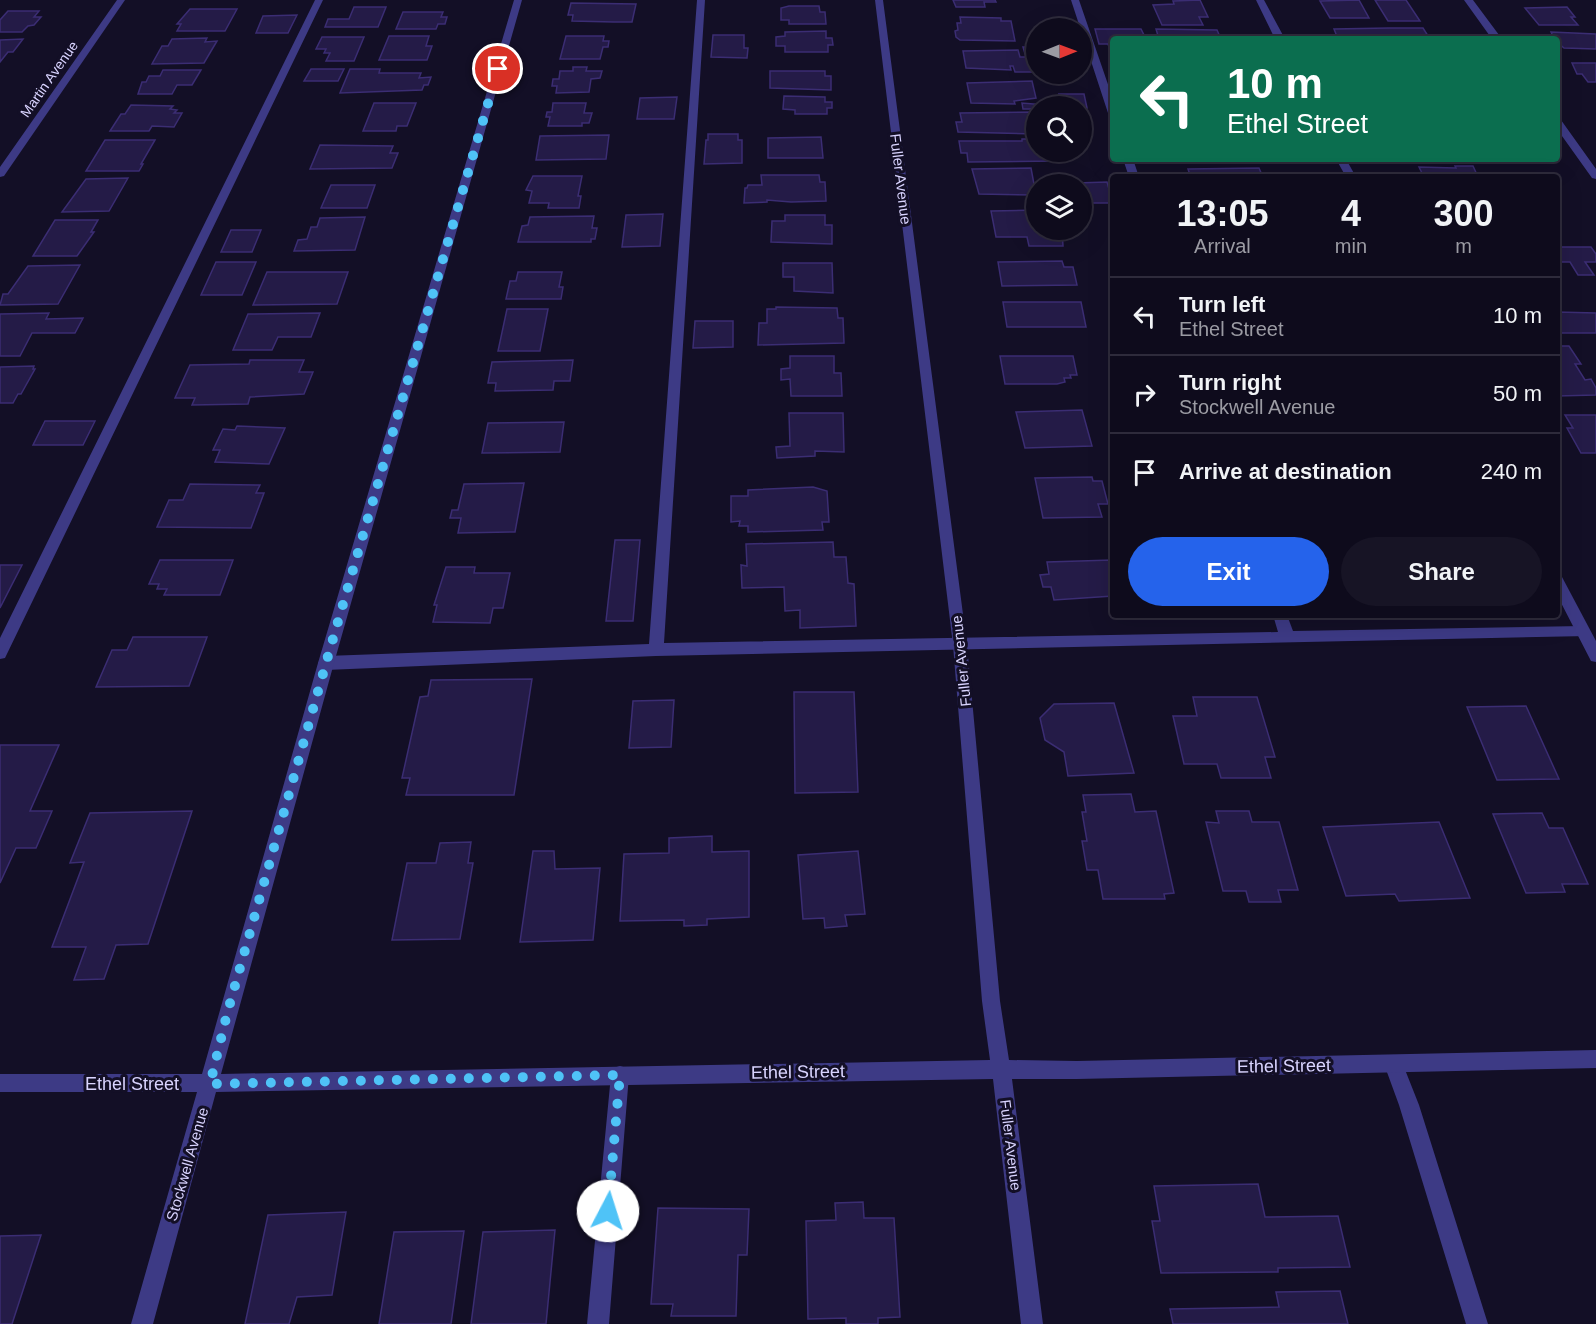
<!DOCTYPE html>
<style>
:root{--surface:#0e0b1c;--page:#171425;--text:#f1f3f6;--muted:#9b9ba3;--line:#2e2b3b;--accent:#2563eb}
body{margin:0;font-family:Arial,sans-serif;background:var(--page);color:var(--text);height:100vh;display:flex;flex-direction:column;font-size:22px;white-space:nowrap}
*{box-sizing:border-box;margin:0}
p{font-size:20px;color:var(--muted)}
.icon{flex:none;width:33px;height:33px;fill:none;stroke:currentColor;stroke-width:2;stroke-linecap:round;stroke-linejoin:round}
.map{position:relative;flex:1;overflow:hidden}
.side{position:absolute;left:1110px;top:174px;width:450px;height:444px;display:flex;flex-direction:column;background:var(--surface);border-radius:6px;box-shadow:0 6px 24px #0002,0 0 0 2px var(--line)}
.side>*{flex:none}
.banner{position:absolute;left:1110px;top:36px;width:450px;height:126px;border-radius:6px;box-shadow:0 6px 24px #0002,0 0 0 2px var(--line);background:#0b6e4f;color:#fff;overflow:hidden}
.needle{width:39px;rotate:89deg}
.tools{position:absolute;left:1026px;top:18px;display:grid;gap:12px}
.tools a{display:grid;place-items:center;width:66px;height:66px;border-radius:50%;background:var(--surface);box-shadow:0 6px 24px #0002,0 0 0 2px var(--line);font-size:30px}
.pin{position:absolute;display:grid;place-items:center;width:51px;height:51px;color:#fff;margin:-26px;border:3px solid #fff;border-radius:50%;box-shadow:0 2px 6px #0007}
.me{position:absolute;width:66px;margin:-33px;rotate:5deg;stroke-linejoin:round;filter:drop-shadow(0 0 4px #0008)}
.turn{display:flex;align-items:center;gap:21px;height:126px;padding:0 18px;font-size:27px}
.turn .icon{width:78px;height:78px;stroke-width:2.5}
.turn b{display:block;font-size:42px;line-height:51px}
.eta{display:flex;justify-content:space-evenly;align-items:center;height:102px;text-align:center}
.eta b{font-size:36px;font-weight:600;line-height:42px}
.cta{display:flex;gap:12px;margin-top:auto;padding:12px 18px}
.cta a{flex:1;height:69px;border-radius:36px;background:var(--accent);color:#fff;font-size:24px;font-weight:600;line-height:69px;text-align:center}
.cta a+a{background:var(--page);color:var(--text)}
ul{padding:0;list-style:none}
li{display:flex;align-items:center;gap:18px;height:78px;padding:0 18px;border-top:2px solid var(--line)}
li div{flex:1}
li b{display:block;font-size:22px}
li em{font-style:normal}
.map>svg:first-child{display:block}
.building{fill:#241b47;stroke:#3b2d73;stroke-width:1.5}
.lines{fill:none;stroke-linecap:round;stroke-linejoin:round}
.service{fill:#3d3a85;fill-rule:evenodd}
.minor{fill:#3d3a85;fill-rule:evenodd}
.route{stroke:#4fc3f7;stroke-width:10;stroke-dasharray:0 18}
.labels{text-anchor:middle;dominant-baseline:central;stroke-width:6;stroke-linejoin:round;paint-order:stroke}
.far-street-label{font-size:14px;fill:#d9d4ff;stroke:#130f26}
.street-label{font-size:15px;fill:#d9d4ff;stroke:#130f26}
.near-street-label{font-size:18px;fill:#d9d4ff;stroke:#130f26}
</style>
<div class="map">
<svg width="1596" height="1324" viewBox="0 0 1596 1324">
<rect width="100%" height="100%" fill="#130f26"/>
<path class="building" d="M953 0H995L996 2H984L985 7H956Z
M1200 0 1208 17H1199L1203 25H1162L1153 5 1174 4 1173 1Z
M1359 0 1369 18H1330L1320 1Z
M1375 0H1406L1420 21H1388Z
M571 3 636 4 632 22H614L572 21 573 15H568Z
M789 6H819L820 12H825L826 24H789V20H781V8Z
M354 7H386L378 27H325L328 19H349Z
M1567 7 1575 17H1571L1578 25H1539L1525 8Z
M190 9H237L225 31H177L181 24H177Z
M8 11H39L34 17H41L34 25 28 26 22 32H0V20Z
M403 12H443L441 17H447L445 24H438L436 29H396Z
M297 15 288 33H256L263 16Z
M960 17 1001 18V21H1011L1015 41 960 40 956 37 955 31 958 30 957 23H961Z
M1389 28H1423L1430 39H1338L1334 29Z
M1095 29H1141L1146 39H1113V47H1109L1108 44H1099Z
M1156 29 1217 30 1221 39H1159Z
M826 31V38H832L833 45H828V52H785V46H776V37L785 36V32Z
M1551 32 1596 34V49L1564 48 1557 42V39L1551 38H1554Z
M713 35H744V48H748L747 58 711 57Z
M389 36H429L426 46H432L427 60H379Z
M566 36H604L603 41H609L608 47H603L600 59H560Z
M322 37H364L354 61H326L330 53H324L326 49H316Z
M207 38 205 42 217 41 204 63 152 64 162 46H168L172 39Z
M23 39 13 52H8L0 62V40Z
M1023 47H1036V72H1015L1013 66H1010L1011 70 966 68 963 51 1018 50 1020 57H1026Z
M1572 63H1596V82H1588L1582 74H1577Z
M573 67H587L586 71H602L600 78 591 79 589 92 556 93 557 86H552L553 79H559L560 71H573Z
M311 69H344L338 81H304Z
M350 69H380L379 73H421L419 78 431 77 428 85H424L422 90 340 93Z
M163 70H201L192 85H177L172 94H138L142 82H146L149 76H160Z
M770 71H825V76H831V90L770 88Z
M1032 81 1036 98 1014 101 1015 104 971 103 967 83Z
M1059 94H1084L1087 108 1036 106V109H1023L1022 103 1058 106 1057 100H1061Z
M784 96 825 97V102H832V108H827V114H795V110L783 109Z
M677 97 674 119H637L640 98Z
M374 103H416L407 126H397L396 131H363Z
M553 103H586L584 113H592L589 123H582V126H548L550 117H546L547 112H552Z
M131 105 173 106 170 109 177 110 174 113H182L174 127 152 126 149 131H110L121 114H125Z
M1036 112V133L1034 134 958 132 956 122H962L960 113Z
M1082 112H1086L1091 129H1082Z
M708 134H738V140H742V163L704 164 706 140H708Z
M609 135 606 159 536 160 540 136Z
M821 137 823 158H768V138Z
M1022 139H1036V152H1055L1057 161 968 162 967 153H961L959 141H1022Z
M105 140H155L141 164H143L139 171H86Z
M320 145 393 146 390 153H398L392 168 310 169Z
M1455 166H1473L1478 177H1424L1419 167 1456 168Z
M1031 168 1036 195 979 194 972 169Z
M1259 168 1262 175 1272 174 1273 177H1184L1183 175H1190L1188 169Z
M761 175H819L820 182H825L826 201 791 202 767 200V202L744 203 745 188H747L748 185H762Z
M533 176H582L578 196H581L579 208H548L549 203H529L532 191 526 190Z
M128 178 109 211 62 212 86 179Z
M1107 182 1113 203H1082V184L1076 183Z
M331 185H375L367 208H321Z
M1036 210V230H1062L1063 246H1029L1027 237H996L991 211Z
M663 214 660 246 622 247 626 215Z
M785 215H825V225H832V244L771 242 772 221H785Z
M594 216 592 228H597L595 239H591V242H518L522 226 528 225 530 217Z
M365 217 355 250 294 251 298 240 307 239 311 227H317L320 218Z
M55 220H98L91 232H94L77 256H33Z
M231 230H261L252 252H221Z
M1557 247H1591L1596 254V262H1585L1594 275H1578L1570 262H1560L1557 257Z
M1062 261 1064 267H1073L1077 285 1002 286 998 262Z
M216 262H256L242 295H201Z
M783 263H832L833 293 794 291V277H783Z
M80 265 58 304 0 305 3 294H8L28 266Z
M267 272H348L337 304 253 305Z
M518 272H562L559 287H563L561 299H506L510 281H516Z
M1003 302H1081L1086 327H1007Z
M776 307 837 308 838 318H843L844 343 758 345 759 323H767V309H776Z
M507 309H548L540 351H498Z
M1557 312 1596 313V333H1557Z
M49 313 46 319 83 318 75 333H32L20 356H0V314Z
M320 313 311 337H278L272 350H233L248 314Z
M695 321H733V347L693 348Z
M1557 346H1569L1581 364H1575L1585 380 1591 379 1596 388V395L1557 396Z
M790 356H834V373H841L842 396H791L790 379 781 380V369L790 368Z
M1000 356H1073L1077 375H1070L1071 378H1064L1065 382 1057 384H1005Z
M250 360H304L299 372H313L304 394 250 397 248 404 192 405 195 398H175L190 365 249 364Z
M573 360 570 381H554L553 390 495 391 496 383H488L492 362Z
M34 366 33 369H35L21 394H18L13 403H0V367Z
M1082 410 1092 446 1025 448 1016 412Z
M789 413H843L844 452 815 451V456L777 458 776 447 790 446Z
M1565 415H1596V453H1581L1567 428H1573Z
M45 421H95L83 445H33Z
M564 422 560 452 482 453 488 423Z
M237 426 285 428 269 464 215 462 220 450H213L223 429 235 430Z
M1092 477 1093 481H1102L1108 504H1098L1102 517 1043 518 1035 478Z
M524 483 515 532 458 533 461 518H450L452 510H458L464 484Z
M190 484 260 485 256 493H264L251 528 157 527 169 500H183Z
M813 487 827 491 829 522H822L823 530 748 532V526H739L740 521 731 522V496H748V490Z
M615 540H640L633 621H606Z
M833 542 834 557H846L848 583 854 584 856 626 800 628V610L785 611 784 587 742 588 741 565 747 566 746 544Z
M160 560H233L220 595H164L167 589H157L159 584H149Z
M1112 560 1113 596 1054 600 1051 587H1043L1040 575 1049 574 1047 562Z
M0 565H22L0 608Z
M446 567H475L474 573H510L503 608H493L490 623 433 622 437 605H434Z
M1321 615H1384V616L1322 617Z
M133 637H207L189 686 96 687 112 650H127Z
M532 679 514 795H406L410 778H402L420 697 428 696 431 680Z
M794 692H854L858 792 795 793Z
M1193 697H1257L1275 757H1265L1271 778H1221L1217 764H1184L1173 716H1197Z
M674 700 671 747 629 748 633 701Z
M1114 703 1134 773 1068 776 1064 752 1045 740 1040 718 1054 704Z
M1526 706 1559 779 1497 780 1467 707Z
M0 745H59L30 811H52L36 848H16L0 883Z
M1131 794 1135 812 1156 811 1174 893 1164 894 1165 899H1103L1098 870H1087L1082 841H1087L1082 812H1086L1083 795Z
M192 811 148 944 116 945 104 979 74 980 86 947H52L84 862 70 863 90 813Z
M1216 811H1249L1252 822H1279L1298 890H1278L1281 902H1249L1246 891H1223L1206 822 1219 823Z
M1542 813 1549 828H1563L1588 884H1562L1565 892 1526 893 1493 814Z
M1439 822 1470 898 1399 901 1395 894 1346 896 1323 827Z
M712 836V852L749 851V917L707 919V925L684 926V920L620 921 624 854 669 853V838Z
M471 842 468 863H473L460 939 392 940 407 863H436L440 843Z
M533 851H554L555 869 600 868 593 940 520 942Z
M858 851 865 914 845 915 847 926 825 928 824 918 803 919 798 855Z
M1258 1184 1265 1217 1338 1216 1350 1267 1278 1268V1272L1161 1273 1152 1221H1160L1154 1186Z
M863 1202 864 1218H894L900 1317 878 1318V1324H846V1318L808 1319 806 1221 836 1220 835 1203Z
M658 1208 749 1209 747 1255H738L736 1316H671L673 1304H651Z
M346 1212 332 1295 297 1297 289 1324H245L268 1215Z
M555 1230 546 1324H471L483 1232Z
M464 1231 451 1324H379L394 1232Z
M41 1235 12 1324H0V1236Z
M1340 1291 1348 1324H1173L1170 1309 1279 1307 1276 1292Z"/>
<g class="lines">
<path class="service" d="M315 0H323L5 658 0 659V638Z
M697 0H705L664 643 1278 632 1273 615H1287L1293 631 1583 626 1588 628 1590 632 1588 636 656 656 326 670 321 668 318 663 321 658 326 656 649 644Z
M1071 0H1079L1113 99V116L1108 113Z
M1123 159H1133L1139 177H1129Z
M1393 1055 1400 1057 1419 1105 1488 1324H1466L1399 1105 1384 1064 1386 1057Z
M620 1066 627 1068 629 1075 609 1324H587L611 1075 613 1068Z"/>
<path class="minor" d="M117 0H125L4 176 0 177V167Z
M514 0H522L334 663 221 1074 990 1060 982 1001 953 645 875 0H883L967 645 1000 1001 1009 1060 1077 1061 1596 1050V1068L1077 1079H1012L1043 1324H1021L993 1079 216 1092 153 1324H131L197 1092H0V1074H202L318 663Z
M1256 0H1264L1285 39H1275Z
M1464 0H1473L1502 39H1492Z
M1557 119 1561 120 1596 169V179L1592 178 1557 129Z
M1336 159H1346L1356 177H1346Z
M1557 575 1562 577 1596 641V662L1591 661 1557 595Z"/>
</g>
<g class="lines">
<path class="route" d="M498 69 326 663 227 1014 210 1084 620 1075 608 1211"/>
</g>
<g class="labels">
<g class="far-street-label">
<text transform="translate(49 79) rotate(-55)">Martin Avenue</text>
</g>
<g class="street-label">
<text transform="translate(901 179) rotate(83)">Fuller Avenue</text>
<text transform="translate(961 661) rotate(-96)">Fuller Avenue</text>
<text transform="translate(1011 1145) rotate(83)">Fuller Avenue</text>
<text transform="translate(187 1164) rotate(-74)">Stockwell Avenue</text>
</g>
<g class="near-street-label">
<text transform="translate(1284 1066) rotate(-1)">Ethel Street</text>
<text transform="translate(798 1072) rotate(-1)">Ethel Street</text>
<text x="132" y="1084">Ethel Street</text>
</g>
</g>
</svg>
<div class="tools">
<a><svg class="needle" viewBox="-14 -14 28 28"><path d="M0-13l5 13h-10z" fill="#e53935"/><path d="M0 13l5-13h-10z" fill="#9b9ba3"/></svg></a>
<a><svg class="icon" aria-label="search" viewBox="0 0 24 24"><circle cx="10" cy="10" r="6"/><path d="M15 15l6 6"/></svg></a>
<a><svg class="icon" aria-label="layers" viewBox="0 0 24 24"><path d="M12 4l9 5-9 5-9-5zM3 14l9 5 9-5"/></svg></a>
</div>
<div class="pin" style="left:498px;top:69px;background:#d93025"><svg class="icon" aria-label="arrive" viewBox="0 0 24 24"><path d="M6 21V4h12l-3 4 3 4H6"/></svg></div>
<svg class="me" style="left:608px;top:1211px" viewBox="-20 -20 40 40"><circle r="19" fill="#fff"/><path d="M0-13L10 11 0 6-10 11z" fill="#4fc3f7"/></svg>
<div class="banner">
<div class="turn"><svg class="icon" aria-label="left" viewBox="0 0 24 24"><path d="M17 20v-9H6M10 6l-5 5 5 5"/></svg><div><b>10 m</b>Ethel Street</div></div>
</div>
<section class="side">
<div class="eta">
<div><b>13:05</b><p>Arrival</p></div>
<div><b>4</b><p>min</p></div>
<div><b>300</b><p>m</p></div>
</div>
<ul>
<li><svg class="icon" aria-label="left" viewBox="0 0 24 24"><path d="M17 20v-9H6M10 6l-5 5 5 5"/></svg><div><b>Turn left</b><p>Ethel Street</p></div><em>10 m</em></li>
<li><svg class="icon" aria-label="right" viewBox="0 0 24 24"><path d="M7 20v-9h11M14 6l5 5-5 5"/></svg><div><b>Turn right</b><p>Stockwell Avenue</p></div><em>50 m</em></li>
<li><svg class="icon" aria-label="arrive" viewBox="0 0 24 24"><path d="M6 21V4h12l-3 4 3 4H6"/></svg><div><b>Arrive at destination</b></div><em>240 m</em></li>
</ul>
<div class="cta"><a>Exit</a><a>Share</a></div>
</section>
</div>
